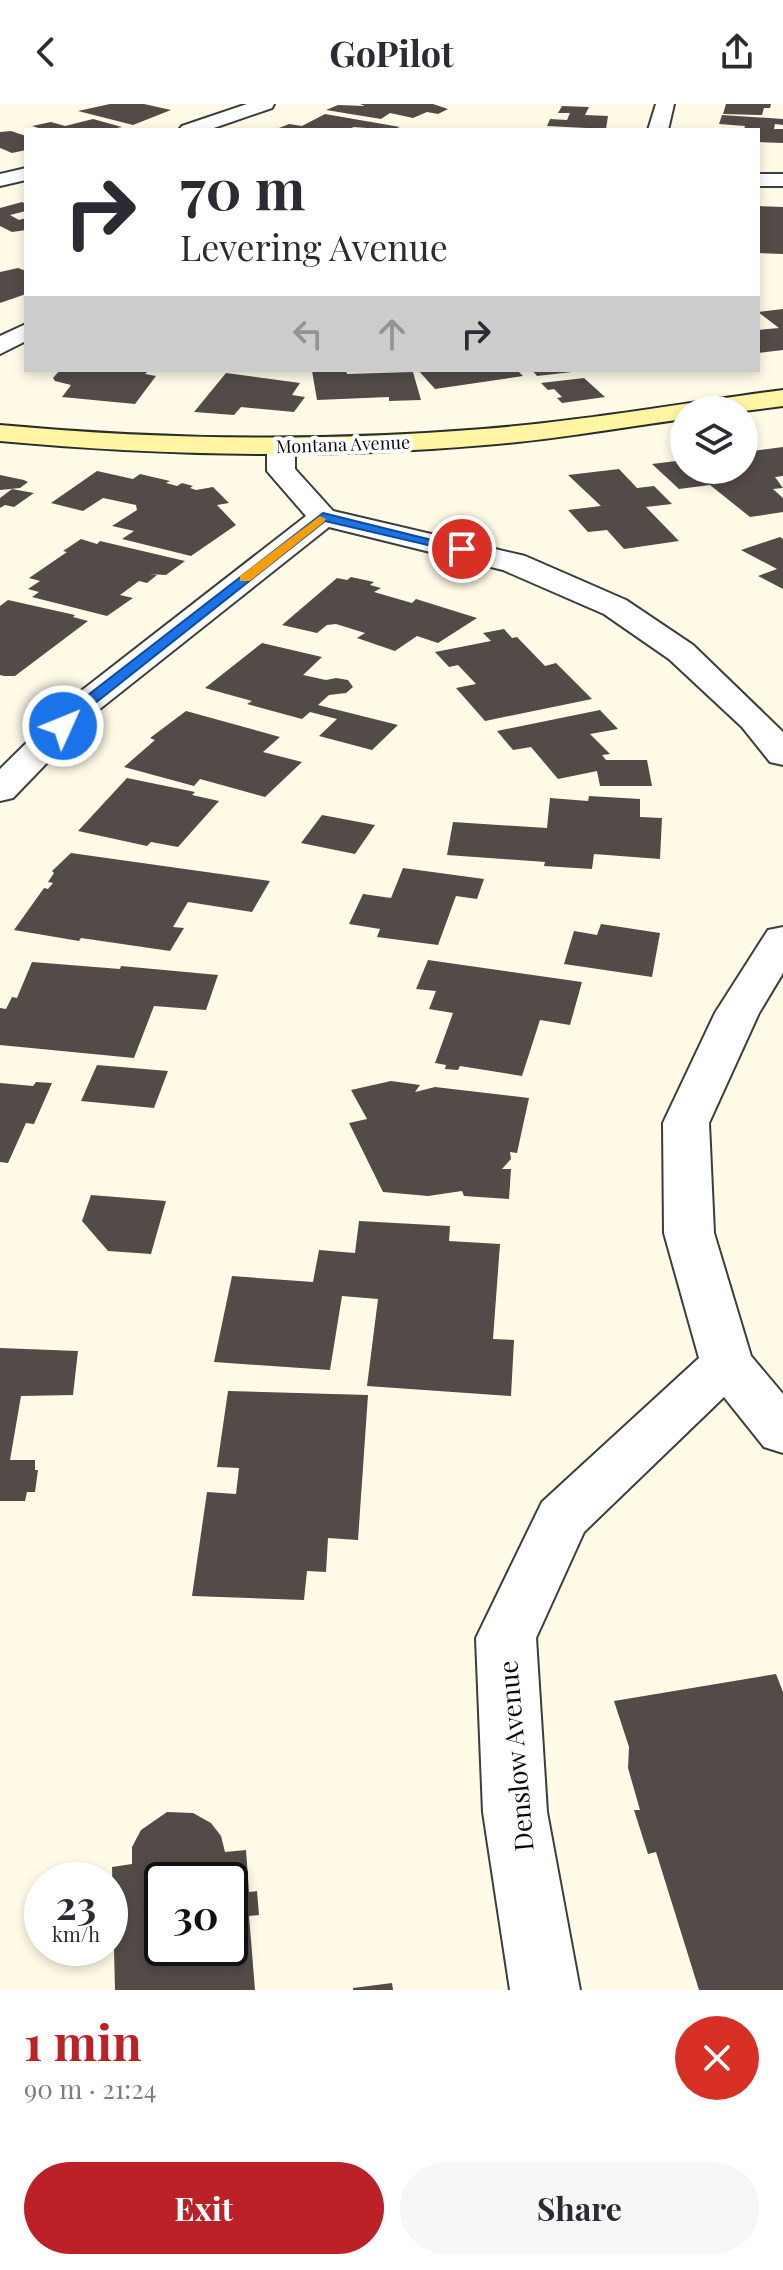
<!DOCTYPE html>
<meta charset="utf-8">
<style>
:root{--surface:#fff;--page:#f7f7f7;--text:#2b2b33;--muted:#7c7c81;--accent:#bb2127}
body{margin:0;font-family:"Playfair Display",serif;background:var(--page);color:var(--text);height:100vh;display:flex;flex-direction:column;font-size:30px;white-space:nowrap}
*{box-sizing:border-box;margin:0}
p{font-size:26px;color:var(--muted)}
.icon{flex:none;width:44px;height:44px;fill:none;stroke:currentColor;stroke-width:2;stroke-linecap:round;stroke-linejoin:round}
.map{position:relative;height:1886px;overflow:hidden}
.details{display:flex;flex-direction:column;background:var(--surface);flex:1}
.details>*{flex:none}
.top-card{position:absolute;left:24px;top:24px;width:736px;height:244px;border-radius:0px;box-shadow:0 4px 12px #0003;background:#fff;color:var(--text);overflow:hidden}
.controls{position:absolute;left:670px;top:292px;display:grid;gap:16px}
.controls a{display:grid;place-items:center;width:88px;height:88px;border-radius:50%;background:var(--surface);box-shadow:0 4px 12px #0003;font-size:40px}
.speed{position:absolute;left:24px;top:1758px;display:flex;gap:16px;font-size:40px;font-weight:700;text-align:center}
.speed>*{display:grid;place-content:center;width:104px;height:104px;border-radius:50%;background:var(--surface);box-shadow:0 4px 12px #0003;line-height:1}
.speed small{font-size:20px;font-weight:400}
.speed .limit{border:4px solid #111;border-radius:12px;background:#fff;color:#111}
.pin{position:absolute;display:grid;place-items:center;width:68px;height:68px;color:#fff;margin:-34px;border:4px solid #fff;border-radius:50%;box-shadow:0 2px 8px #0007}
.me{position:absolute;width:88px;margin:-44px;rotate:46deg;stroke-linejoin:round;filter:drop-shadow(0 0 6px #0008)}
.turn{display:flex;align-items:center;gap:28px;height:168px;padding:0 24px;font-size:36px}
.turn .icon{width:104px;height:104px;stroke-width:2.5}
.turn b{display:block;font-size:56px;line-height:68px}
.lanes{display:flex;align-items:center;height:76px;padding:0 24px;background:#0003;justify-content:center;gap:40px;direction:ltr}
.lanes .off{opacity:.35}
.round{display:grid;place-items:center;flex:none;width:84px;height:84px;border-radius:42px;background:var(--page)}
.summary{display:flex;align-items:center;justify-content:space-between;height:136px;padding:0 24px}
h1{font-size:48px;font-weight:700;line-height:60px;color:var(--accent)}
.action{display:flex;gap:16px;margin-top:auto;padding:16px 24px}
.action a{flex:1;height:92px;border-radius:48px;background:var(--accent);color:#fff;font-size:32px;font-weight:700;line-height:92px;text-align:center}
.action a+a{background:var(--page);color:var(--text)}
header{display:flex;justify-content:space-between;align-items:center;height:104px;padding:0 24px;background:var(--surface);font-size:36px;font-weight:700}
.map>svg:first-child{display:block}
.building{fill:#534b47;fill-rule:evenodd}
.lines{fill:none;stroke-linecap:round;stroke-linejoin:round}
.street-casing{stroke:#3d3d3d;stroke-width:4}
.secondary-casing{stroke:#2c2c2c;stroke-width:4}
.street{fill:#fff;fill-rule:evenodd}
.secondary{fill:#fff5a2;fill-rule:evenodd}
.route{fill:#1a73e8;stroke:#114b97;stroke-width:2}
.slow{fill:#f59e0b}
.labels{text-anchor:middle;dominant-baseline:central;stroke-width:8;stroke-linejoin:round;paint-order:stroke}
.far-street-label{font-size:18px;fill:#0a0a0a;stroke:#fff}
.near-street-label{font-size:26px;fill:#0a0a0a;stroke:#fff}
</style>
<header><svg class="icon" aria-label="back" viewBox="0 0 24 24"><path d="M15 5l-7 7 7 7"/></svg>GoPilot<svg class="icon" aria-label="share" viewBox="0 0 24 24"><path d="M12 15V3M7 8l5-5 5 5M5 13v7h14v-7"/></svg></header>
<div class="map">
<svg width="783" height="1886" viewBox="0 0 783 1886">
<rect width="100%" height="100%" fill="#fffbe7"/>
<path class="building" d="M110 0H144L171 6 133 21 78 7Z
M360 0H433L448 5 438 10 427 8 413 14 390 9 381 15 326 6 338 1 365 2Z
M726 0H771L770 4H764L762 11H758L723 10Z
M562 2 589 3 585 11 608 12 606 25 547 22 550 15 567 16 570 9H558Z
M325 10 400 23 392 26 354 23 346 26H274L289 20 302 22Z
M722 11 783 15V21L775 20 774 25H783V39L758 38V26H744L745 22 719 20Z
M93 15 122 23 108 26H45L32 22 51 18 65 22Z
M11 27 26 32V46L12 49 0 44V28Z
M22 98 26 100V107L10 111 19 116 26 114V126L12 128 0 122V104Z
M758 102 783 103V150L758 149Z
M18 164 26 167V190L0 199V168Z
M783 205V246L758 249V226L779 224 758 208Z
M60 266H149L145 270 156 272 135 300 62 293 71 281 55 277 53 274Z
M346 266 347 270 413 268 421 296 389 297V293L317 296 312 267Z
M418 266H517L523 272 435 285Z
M532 266H572V268L537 272Z
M226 269 300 279 292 291 305 293 294 308 241 303 234 311 194 308Z
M584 274 605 293 562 299 557 294 562 293 554 285 548 286 541 279Z
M783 343V372L775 373 783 384 773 385 783 394V408L750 413 710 381 679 385 652 360 684 356V366H744V348Z
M619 365 637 384 654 382 672 400 646 403 679 437 624 445 607 426 588 428 568 406 601 402 568 371Z
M97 367 133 375 140 370 170 377 166 379 177 382 182 379 193 382 190 384 196 386 213 383 229 399 217 401 236 421 191 452 122 435 134 427 112 422 137 406 136 401 103 394 83 407 51 399Z
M0 371 24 376 28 378 20 384 0 386Z
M12 385 34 389 14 403 5 401 0 404V394Z
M780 433 783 435V485L758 472 777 465 741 446Z
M81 435 97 440 100 437 185 457 166 471 149 470 157 471 147 479 139 477 120 491 133 494 107 512 32 493 39 488 28 485 40 477 29 474 67 448 63 447Z
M351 473 374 478 370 481 381 484 374 488 412 499 416 495 477 514 438 539 417 532 395 547 357 534 365 529 336 520 327 521 317 529 282 521 337 474 347 476Z
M8 496 75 511 73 513 88 517 15 572H4L0 571V502Z
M504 525 512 534 517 533 545 562 556 559 592 595 485 617 456 584 476 580 458 561 449 563 435 548 491 537 483 529Z
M262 539 322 553 303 571 326 576 336 574 348 576 353 583 346 589 329 591 318 601 398 621 372 646 319 632 337 615 310 608 302 615 247 600 252 597 205 584Z
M600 606 618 625 590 630 610 650 602 651 606 656H647L652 682H600L597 667 558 675 531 643 513 646 497 627Z
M186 607 280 633 263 648 302 658 265 693 200 675 194 682 124 663 155 636 150 634Z
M127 674 195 688 192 691 219 697 178 743 151 738 147 742 78 727Z
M589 692 640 695V713L662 714 660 755 594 750 592 765 544 762 545 758 447 751 453 718 547 724 550 694 588 697Z
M322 711 375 721 355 750 301 739Z
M71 749 270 777 252 808 188 798 173 823 184 824 170 847 81 834 79 837 14 826 44 784 48 785 53 779 48 778 54 769 52 767Z
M403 764 484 775 477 795 456 792 438 841 377 833 380 825 349 820 363 790 391 794Z
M601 820 660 829 652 873 564 860 574 827 597 831Z
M428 856 582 878 570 921 540 916 522 972 460 962 458 966 445 965 446 961 435 959 453 909 429 905 436 887 416 885Z
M32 858 120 865 121 862 218 871 206 906 154 902 134 954 0 941V904L6 905 12 893 17 894Z
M97 961 168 967 154 1004 81 997Z
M391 977 420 981 415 988 435 983 529 994 517 1049 510 1048 511 1055 502 1065H511L509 1095 464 1092 462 1087 428 1092 383 1088 349 1019 367 1015 351 986Z
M36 978 52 979 34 1020 26 1019 8 1059 0 1058V979L33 982Z
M91 1091 166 1097 151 1150 108 1147 82 1117Z
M359 1117 450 1122 449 1137 500 1140 493 1235 514 1236 511 1292 367 1282 378 1195 342 1192 330 1266 214 1258 232 1172 313 1178 319 1146 355 1149Z
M0 1244 78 1247 73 1291 21 1292 10 1356H35V1366H38L35 1388H27L25 1397H0Z
M228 1287 368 1291 358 1436 328 1434 326 1468 307 1467 304 1496 192 1492 207 1388 236 1390 239 1364 217 1363Z
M776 1570 783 1588V1886H699L656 1748 648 1750 634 1706H640L628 1664 629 1643 614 1597Z
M167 1708 193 1709 211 1719 221 1732 225 1748 246 1746 249 1788 257 1787 259 1811 249 1812 255 1886H115L112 1763 132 1760V1743L141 1726ZM162 1776H230V1844H162Z
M392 1879 393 1886H353V1884Z"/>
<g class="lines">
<g class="street-casing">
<path id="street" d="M247 0H274L272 4 208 26H179L182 22Z
M656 0H674L668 26H648Z
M26 64V76L0 82V70Z
M758 70H783V82H758Z
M26 220V237L0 250V232Z
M281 336 291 338 295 344V365L333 407 525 452 626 496 693 541 783 628V661L770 658 742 623 669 555 604 510 503 466 329 423 96 608 13 694 0 697V665L72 594 306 412 267 367V344L271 338Z
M783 823V869L759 909 709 1019 714 1129 751 1252 783 1290V1349L764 1343 724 1293 584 1428 536 1534 547 1708 580 1886H510L483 1708 476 1534 542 1398 699 1254 664 1129 663 1019 715 909 768 826Z"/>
</g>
<g class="secondary-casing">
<path id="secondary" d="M783 286V302L744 307 684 306V315C618 324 552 336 485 341 324 355 161 352 0 337V321C161 336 322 338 483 325 584 317 683 299 783 286Z"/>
</g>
<use href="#street" class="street"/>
<use href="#secondary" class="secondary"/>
</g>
<path class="route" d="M323 409 468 445 462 449 325 417 89 604 68 625H57V619L79 598Z"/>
<path class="slow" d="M320 412 326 415 324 418 250 477H240V472Z"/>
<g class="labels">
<g class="far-street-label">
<text transform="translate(343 340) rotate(-2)">Montana Avenue</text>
</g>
<g class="near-street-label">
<text transform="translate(515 1652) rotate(-95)">Denslow Avenue</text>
</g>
</g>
</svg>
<div class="controls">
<a><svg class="icon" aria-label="layers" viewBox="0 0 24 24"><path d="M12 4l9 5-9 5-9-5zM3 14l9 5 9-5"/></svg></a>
</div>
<div class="speed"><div>23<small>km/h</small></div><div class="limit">30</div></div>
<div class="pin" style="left:462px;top:445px;background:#d93025"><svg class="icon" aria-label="arrive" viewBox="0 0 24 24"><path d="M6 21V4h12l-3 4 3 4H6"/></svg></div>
<svg class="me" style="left:63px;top:622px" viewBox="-20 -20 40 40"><circle r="17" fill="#1a73e8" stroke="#fff" stroke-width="3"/><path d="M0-11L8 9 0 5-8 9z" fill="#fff"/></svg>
<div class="top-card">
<div class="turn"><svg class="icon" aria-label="right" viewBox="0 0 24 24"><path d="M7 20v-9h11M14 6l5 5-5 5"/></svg><div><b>70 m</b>Levering Avenue</div></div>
<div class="lanes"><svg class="icon off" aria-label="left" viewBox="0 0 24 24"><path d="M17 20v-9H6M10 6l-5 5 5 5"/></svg><svg class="icon off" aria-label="ahead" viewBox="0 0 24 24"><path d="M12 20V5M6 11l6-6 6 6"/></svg><svg class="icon" aria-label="right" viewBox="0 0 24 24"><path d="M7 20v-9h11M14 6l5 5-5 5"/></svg></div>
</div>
</div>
<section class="details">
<div class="summary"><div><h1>1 min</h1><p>90 m · 21:24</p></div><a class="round" style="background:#d93025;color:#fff"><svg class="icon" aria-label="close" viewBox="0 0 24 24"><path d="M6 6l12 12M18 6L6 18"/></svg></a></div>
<div class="action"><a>Exit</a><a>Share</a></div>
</section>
